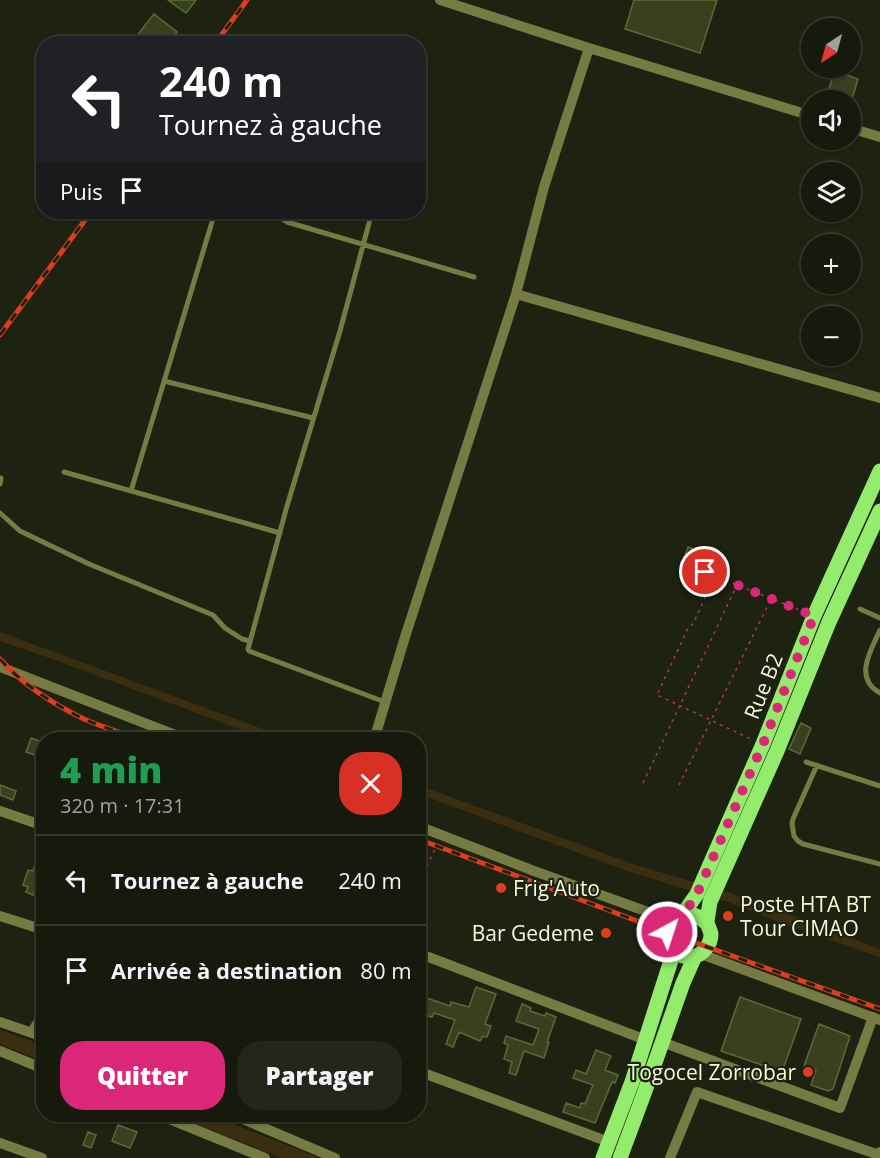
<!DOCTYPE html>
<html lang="fr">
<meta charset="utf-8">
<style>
:root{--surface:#161a0d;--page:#23271b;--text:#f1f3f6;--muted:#9ea19d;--line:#35382e;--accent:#db2777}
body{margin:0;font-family:"Open Sans",sans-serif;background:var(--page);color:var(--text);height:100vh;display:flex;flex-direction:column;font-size:22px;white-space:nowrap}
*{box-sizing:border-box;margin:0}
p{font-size:20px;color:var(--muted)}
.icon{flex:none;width:33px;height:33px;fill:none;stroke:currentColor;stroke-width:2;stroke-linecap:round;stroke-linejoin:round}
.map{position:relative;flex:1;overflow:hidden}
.side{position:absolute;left:36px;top:732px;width:390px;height:390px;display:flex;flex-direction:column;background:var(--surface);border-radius:24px;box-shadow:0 2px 4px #0004,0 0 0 2px var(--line)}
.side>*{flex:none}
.hud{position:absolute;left:36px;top:36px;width:390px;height:183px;border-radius:24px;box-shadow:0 2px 4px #0004,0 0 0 2px var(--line);background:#202124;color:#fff;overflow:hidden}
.needle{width:39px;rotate:216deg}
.controls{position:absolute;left:801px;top:18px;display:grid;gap:12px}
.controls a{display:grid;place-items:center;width:60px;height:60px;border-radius:50%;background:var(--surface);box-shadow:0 2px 4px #0004,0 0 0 2px var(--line);font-size:30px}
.pin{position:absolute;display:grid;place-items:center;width:51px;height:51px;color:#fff;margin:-26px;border:3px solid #fff;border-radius:50%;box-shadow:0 2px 6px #0007}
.me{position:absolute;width:66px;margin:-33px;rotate:40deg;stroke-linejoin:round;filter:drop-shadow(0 0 4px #0008)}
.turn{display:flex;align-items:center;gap:21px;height:126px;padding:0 24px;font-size:27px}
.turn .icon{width:78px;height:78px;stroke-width:2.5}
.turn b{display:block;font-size:42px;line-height:51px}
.then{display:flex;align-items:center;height:57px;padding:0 24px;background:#0003;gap:12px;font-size:22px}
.round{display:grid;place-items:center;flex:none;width:63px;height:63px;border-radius:24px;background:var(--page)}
.summary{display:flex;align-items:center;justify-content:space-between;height:102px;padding:0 24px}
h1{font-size:36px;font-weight:800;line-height:45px;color:#1e9e55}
.cta{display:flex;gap:12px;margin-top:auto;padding:12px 24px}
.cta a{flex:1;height:69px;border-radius:24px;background:var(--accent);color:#fff;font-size:24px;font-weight:800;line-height:69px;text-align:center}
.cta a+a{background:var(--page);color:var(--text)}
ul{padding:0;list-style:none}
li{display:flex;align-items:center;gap:18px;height:90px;padding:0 24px;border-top:2px solid var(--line)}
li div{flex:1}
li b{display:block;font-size:22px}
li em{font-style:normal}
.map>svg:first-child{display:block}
.water{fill:#3b2e10}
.building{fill:#38401f;stroke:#5c6934;stroke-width:1.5}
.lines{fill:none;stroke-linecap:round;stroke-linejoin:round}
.path{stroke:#a63e3e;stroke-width:1.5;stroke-dasharray:3 4.5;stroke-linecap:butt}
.service{stroke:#757b42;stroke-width:5}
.minor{stroke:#757b42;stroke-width:10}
.primary{stroke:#94ec6c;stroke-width:15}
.rail-casing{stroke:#df3d1d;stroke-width:5}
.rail{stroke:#1e2211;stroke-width:3;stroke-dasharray:9;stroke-linecap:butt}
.route{stroke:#db2777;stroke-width:10;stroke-dasharray:0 18}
.poi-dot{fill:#df3d1d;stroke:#1e2211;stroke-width:2}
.labels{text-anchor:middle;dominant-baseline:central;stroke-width:4.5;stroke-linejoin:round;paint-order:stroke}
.street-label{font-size:21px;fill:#f4fad7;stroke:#1e2211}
.poi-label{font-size:21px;fill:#f4fad7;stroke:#1e2211;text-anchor:start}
</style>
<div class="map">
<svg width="880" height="1158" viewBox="0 0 880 1158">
<rect width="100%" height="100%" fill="#1e2211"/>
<path class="water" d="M0 632 290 739H266L58 661 0 641Z
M418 785 633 864C667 875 701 883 734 894 783 911 831 931 880 949V957L787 925 728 902 630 872 419 794Z
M0 1030 43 1045V1061L0 1044Z
M172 1115H210L320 1158H282Z"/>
<path class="building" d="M168 0H196L186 13Z
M634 0H717L700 53 625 29Z
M154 14 177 32 168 44H152L139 33Z
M835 71 858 79 852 99 828 91Z
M688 547 703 553 699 564 684 558Z
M801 723 811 728 800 754 789 749Z
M31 738 43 742 38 756 26 752Z
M0 785 16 791 13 800 0 795Z
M42 843H44V872H41L33 895 26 892 28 887 23 885 28 870 33 871Z
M476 987 496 994 485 1024 491 1026 487 1037 483 1036 480 1041 459 1032 453 1047 446 1044 455 1020 434 1013 432 1017 425 1015 420 1030H418V995L450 1006 451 1002 469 1007Z
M740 997 801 1019 782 1072 721 1051Z
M522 1004 531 1008 530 1011 545 1016 546 1013 556 1017 547 1042H549L544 1058 524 1051 516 1075 509 1073 512 1062 504 1059 508 1045 504 1043 506 1036 533 1045 539 1029 516 1021Z
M819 1024 850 1036 833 1089 828 1091 811 1085 816 1070 804 1066Z
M596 1050 611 1056 605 1070 618 1075 615 1083 612 1082 595 1123 563 1112 566 1103 580 1108 581 1103 585 1104 593 1085 573 1078 576 1070 586 1074Z
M118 1125 137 1132 130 1148 112 1141Z
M88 1132 96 1135 91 1148 83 1145Z"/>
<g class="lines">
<path class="path" d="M705 572 802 611
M715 576 693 624 688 628 657 695 751 739
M643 783 737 585
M679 785 771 599
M418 887 437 844"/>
<path class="service" d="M271 212 287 222 474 277
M372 212 340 331 287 506 248 649 249 651 385 702
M164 381 313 418
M64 472 280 533
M0 484 1 478
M131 491 215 212
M0 513 20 531 89 564 213 615 225 628 242 639 250 641
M860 609 880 618
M880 630C871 650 853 678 880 693
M806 762 880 786
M817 765 793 819 792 824 794 836 798 841 803 844 880 864"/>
<path class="minor" d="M440 0 589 48 812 116
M850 128 880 137
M516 294 880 398
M0 667 188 740
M374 740 405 637 516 294 544 187 589 48
M0 811 44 826
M418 826 534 871 673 921
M0 916 44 930
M418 953 646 1040
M701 954 880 1020
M0 1022 44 1037
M32 1032 44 1013
M662 1042 840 1108 873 1017
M0 1051 44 1069
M418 1071 609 1142
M157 1114 265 1158
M231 1114 335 1158
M0 1143 42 1158
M670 1158 697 1092 879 1155 880 1152"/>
<path class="primary" d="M682 915 697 894 763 744 814 616 880 471
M707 924C684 897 652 932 674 952 679 956 686 957 692 957 703 955 711 945 711 934 710 929 707 925 707 921 708 915 709 908 710 902L777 751 829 622 880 511
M603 1158 632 1082 674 951
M620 1158 645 1091 683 983 695 956"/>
<g class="rail-casing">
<path id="rail" d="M215 44 247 0
M0 335 91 212
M0 659C22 684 53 704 84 719 102 727 122 733 141 740
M418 839 688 940 880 1009"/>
</g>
<use href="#rail" class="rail"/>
</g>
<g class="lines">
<path class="route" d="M667 932C670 922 675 920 682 914 688 909 693 900 697 894L763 744 814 616 705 572"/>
</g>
<g class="poi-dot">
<circle cx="501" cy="888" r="6"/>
<circle cx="728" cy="916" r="6"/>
<circle cx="606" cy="933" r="6"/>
<circle cx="808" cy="1072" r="6"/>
</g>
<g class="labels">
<g class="street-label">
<text transform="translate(763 686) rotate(-68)">Rue B2</text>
</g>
<g class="poi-label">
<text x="513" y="888">Frig'Auto</text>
<text x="740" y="904">Poste HTA BT<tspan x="740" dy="24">Tour CIMAO</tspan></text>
<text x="594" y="933" text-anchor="end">Bar Gedeme</text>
<text x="796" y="1072" text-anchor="end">Togocel Zorrobar</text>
</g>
</g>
</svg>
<div class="controls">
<a><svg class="needle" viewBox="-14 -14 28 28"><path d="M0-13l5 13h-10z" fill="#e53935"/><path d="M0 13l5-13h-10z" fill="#9ea19d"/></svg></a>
<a><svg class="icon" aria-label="sound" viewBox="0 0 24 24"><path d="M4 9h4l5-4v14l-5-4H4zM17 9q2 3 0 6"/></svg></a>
<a><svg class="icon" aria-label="layers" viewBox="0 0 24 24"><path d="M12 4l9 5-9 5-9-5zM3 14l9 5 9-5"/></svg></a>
<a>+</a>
<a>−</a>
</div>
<div class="pin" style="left:705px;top:572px;background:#d93025"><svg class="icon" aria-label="arrive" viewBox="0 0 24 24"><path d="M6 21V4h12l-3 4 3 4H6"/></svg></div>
<svg class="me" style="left:667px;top:932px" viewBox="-20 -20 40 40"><circle r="17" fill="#db2777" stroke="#fff" stroke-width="3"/><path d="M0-11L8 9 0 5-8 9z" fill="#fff"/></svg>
<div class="hud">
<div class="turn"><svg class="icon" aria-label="left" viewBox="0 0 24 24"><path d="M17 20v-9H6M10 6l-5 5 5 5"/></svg><div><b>240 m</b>Tournez à gauche</div></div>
<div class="then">Puis<svg class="icon" aria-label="arrive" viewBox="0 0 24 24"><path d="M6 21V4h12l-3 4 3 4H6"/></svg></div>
</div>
<section class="side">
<div class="summary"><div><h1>4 min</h1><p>320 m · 17:31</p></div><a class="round" style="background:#d93025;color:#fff"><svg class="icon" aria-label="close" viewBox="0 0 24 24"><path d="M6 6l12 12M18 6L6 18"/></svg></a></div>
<ul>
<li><svg class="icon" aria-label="left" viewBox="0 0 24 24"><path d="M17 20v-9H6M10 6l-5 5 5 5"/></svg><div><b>Tournez à gauche</b></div><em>240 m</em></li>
<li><svg class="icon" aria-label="arrive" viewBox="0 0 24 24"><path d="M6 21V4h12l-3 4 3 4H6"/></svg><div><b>Arrivée à destination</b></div><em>80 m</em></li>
</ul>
<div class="cta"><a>Quitter</a><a>Partager</a></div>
</section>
</div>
